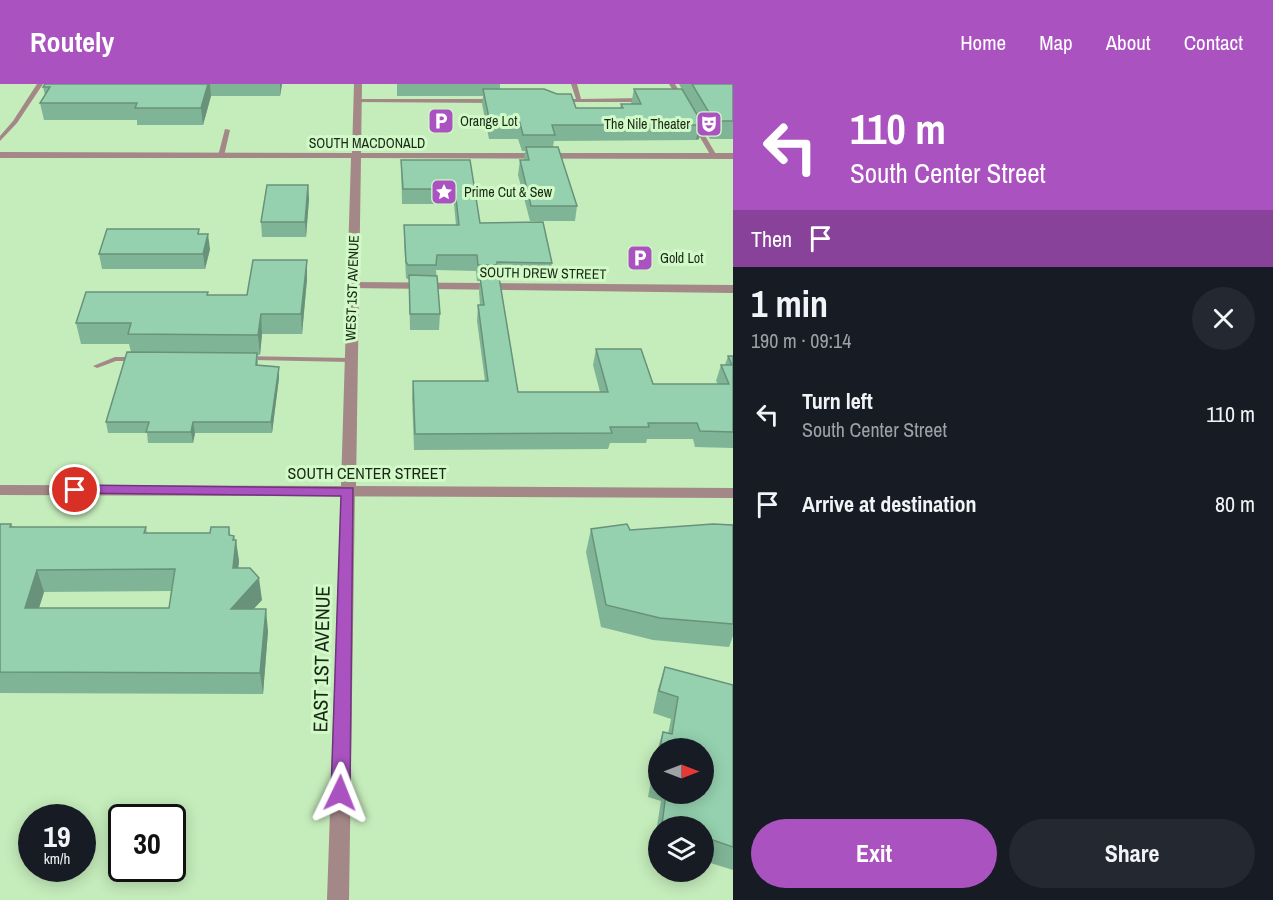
<!DOCTYPE html>
<meta charset="utf-8">
<style>
:root{--surface:#171b24;--page:#242831;--text:#f1f3f6;--muted:#9ea1a6;--accent:#aa53c0}
body{margin:0;font-family:"Archivo Narrow",sans-serif;background:var(--page);color:var(--text);height:100vh;display:flex;flex-direction:column;font-size:22px;white-space:nowrap}
*{box-sizing:border-box;margin:0}
p{font-size:20px;color:var(--muted)}
.icon{flex:none;width:33px;height:33px;fill:none;stroke:currentColor;stroke-width:2;stroke-linecap:round;stroke-linejoin:round}
.map{position:relative;flex:1;overflow:hidden}
.sheet{display:flex;flex-direction:column;background:var(--surface);width:540px}
.sheet>*{flex:none}
.hud{background:#aa53c0;color:#fff;overflow:hidden}
.needle{width:39px;rotate:90deg}
.tools{position:absolute;left:648px;top:654px;display:grid;gap:12px}
.tools a{display:grid;place-items:center;width:66px;height:66px;border-radius:50%;background:var(--surface);box-shadow:0 3px 15px #0003;font-size:30px}
.speed{position:absolute;left:18px;top:720px;display:flex;gap:12px;font-size:30px;font-weight:700;text-align:center}
.speed>*{display:grid;place-content:center;width:78px;height:78px;border-radius:50%;background:var(--surface);box-shadow:0 3px 15px #0003;line-height:1}
.speed small{font-size:15px;font-weight:400}
.speed .limit{border:3px solid #111;border-radius:9px;background:#fff;color:#111}
.pin{position:absolute;display:grid;place-items:center;width:51px;height:51px;color:#fff;margin:-26px;border:3px solid #fff;border-radius:50%;box-shadow:0 2px 6px #0007}
.me{position:absolute;width:66px;margin:-33px;rotate:2deg;stroke-linejoin:round;filter:drop-shadow(0 0 4px #0008)}
.turn{display:flex;align-items:center;gap:21px;height:126px;padding:0 18px;font-size:27px}
.turn .icon{width:78px;height:78px;stroke-width:2.5}
.turn b{display:block;font-size:42px;line-height:51px}
.then{display:flex;align-items:center;height:57px;padding:0 18px;background:#0003;gap:12px;font-size:22px}
.round{display:grid;place-items:center;flex:none;width:63px;height:63px;border-radius:32px;background:var(--page)}
.headline{display:flex;align-items:center;justify-content:space-between;height:102px;padding:0 18px}
h1{font-size:36px;font-weight:700;line-height:45px}
.action{display:flex;gap:12px;margin-top:auto;padding:12px 18px}
.action a{flex:1;height:69px;border-radius:36px;background:var(--accent);color:#fff;font-size:24px;font-weight:700;line-height:69px;text-align:center}
.action a+a{background:var(--page);color:var(--text)}
ul{padding:0;list-style:none}
li{display:flex;align-items:center;gap:18px;height:90px;padding:0 18px}
li div{flex:1}
li b{display:block;font-size:22px}
li em{font-style:normal}
header{display:flex;align-items:center;gap:36px;box-sizing:border-box;height:84px;padding:0 30px;background:var(--accent);color:#fff}
header strong{font-size:28px}
nav{display:flex;gap:33px;margin-inline-start:auto;font-size:21px}
main{display:flex;flex:1;min-height:0}
.map>svg:first-child{display:block}
.lines{fill:none;stroke-linecap:round;stroke-linejoin:round}
.service{fill:#a48787;fill-rule:evenodd}
.minor{fill:#a48787;fill-rule:evenodd}
.tertiary{fill:#a48787;fill-rule:evenodd}
.wall{fill:#80b496;fill-rule:evenodd}
.shaded-wall{fill:#68927a}
.building{fill:#95d1af;stroke:#68927a;stroke-width:1.5;fill-rule:evenodd}
.route{fill:#aa53c0;stroke:#6e367d;stroke-width:1.5}
.labels{text-anchor:middle;dominant-baseline:central;stroke-width:6;stroke-linejoin:round;paint-order:stroke}
.far-poi-label{font-size:14px;fill:#192815;stroke:#d2fac8;text-anchor:start}
.far-street-label{font-size:14px;fill:#192815;stroke:#d2fac8}
.street-label{font-size:16px;fill:#192815;stroke:#d2fac8}
.near-street-label{font-size:20px;fill:#192815;stroke:#d2fac8}
</style>
<header>
<strong>Routely</strong>
<nav><a>Home</a><a>Map</a><a>About</a><a>Contact</a></nav>
</header>
<main>
<div class="map">
<svg width="733" height="816" viewBox="0 0 733 816">
<rect width="100%" height="100%" fill="#c5ecbb"/>
<g class="lines">
<path class="service" d="M37 0H43L17 39 0 57V52L13 37Z
M571 0H577L581 15 643 14 646 16 643 18H559V16L561 15H576Z
M669 0H675L684 15 683 16H679Z
M356 15H493L496 17 493 19 358 18 356 17Z
M692 37 697 38 717 72 716 73 711 72 691 38Z
M225 45 230 46 224 72 221 74 218 72Z
M245 272 350 274 354 276 350 278 248 276 244 274Z
M115 273H135L139 275 135 277H116L97 284 93 282Z"/>
<path class="minor" d="M353 198 733 201V209L349 204 347 202Z
M348 402 355 407 349 816H327L341 407Z"/>
<path class="tertiary" d="M354 0H362L361 69H733V75L361 74 356 402 733 404V414L0 411V401L341 402 351 74H0V68L352 69Z"/>
</g>
<path class="wall" d="M45 0H282L280 12H211L203 41H137V36H44L40 19 45 11 43 3Z
M397 0H500V5L576 24H620L621 20H631L634 5 688 17 679 0H733V55H710L702 41 699 55 696 56 554 57 553 63 577 122 575 137H530L518 91 520 76H524L525 67H522L518 55H489L482 20 483 12H397Z
M401 76H470L480 139 552 179 550 194H499L518 308H600L593 281 596 265 653 300H718L716 297 721 281H725L728 272H733V364L695 363 693 355H647L646 359H610L608 365 414 366 412 313 413 297H485L477 237 478 221H480L479 208 480 197H477L476 187 436 186 440 230 439 246H410L409 196 406 194 404 156V141H456L454 120H402Z
M308 101 309 115 306 153H262L261 138Z
M199 150 210 165 205 185H102L99 170Z
M307 176V195L302 250H262L260 271H258V281L279 283V294L272 349H195L193 359H148L147 349H108L106 338 131 268 129 260H81L76 239 209 211H247Z
M0 440H11L13 443H146L147 449H210L229 443 230 451 234 452 239 477 238 484 262 516 253 525 268 547 263 610 0 609ZM171 507 169 524H39L44 508Z
M733 441V552L729 563 653 556 601 543 586 468 591 445 630 446Z
M665 583 733 601V786L704 777V742H658V762L654 761 661 717 648 713 656 670 663 648 668 650 671 635 653 629 658 605ZM658 664H704V710H658Z"/>
<path class="shaded-wall" d="M208 0H210L211 12 203 41 201 24Z
M280 0H282L280 12Z
M702 39 699 55 696 56 699 41Z
M308 101 309 115 306 153 305 138Z
M208 150 210 165 205 185 203 170Z
M307 176V195L302 250 301 230Z
M261 230 262 250 260 271 258 251Z
M279 283V294L272 349 271 338Z
M193 338 195 349 193 359 191 348Z
M234 452 235 465 236 456 239 477 236 505 233 484Z
M37 486 44 508 32 546 25 524Z
M259 494 262 516 234 546 231 525Z
M266 525 268 547 263 610 260 589Z"/>
<path class="building" d="M45 0H208L201 24H135L137 19H40L50 3H43Z
M692 0H733V37H714Z
M483 5H544L557 10H571L576 24H623L621 20H641L634 5H682L702 39 699 41H552L555 51H523L520 39H490Z
M526 63H558L577 122H531L520 76H529Z
M401 76H470L480 139 543 138 552 179 497 178V181H478L477 171H437L436 181H408L406 178 404 141H459L455 105H403Z
M267 101H308L305 138H261Z
M107 145H199L198 150H208L203 170H99Z
M253 176H307L301 230H261L258 251 128 250 131 239H76L86 208H208L207 211H247Z
M409 191 437 192 440 230H410Z
M480 193H499L518 308H608L596 265H641L653 300H729L721 281H732L728 272H733V348L700 347 697 339H648L649 343H610L612 349 415 350 413 297H488L478 221H484Z
M127 268 257 269 256 281 279 283 271 338H193L191 348H146L149 338H106Z
M0 440H11L10 443H146L144 449H210L211 443H229V451L234 452 233 456H236L233 484H250L259 494 231 525H266L260 589 0 588ZM175 485 169 524H25L37 486Z
M627 440 630 446 713 440 733 441V540L660 534 606 521 591 445Z
M665 583 733 601V763L704 753V742H669L662 740 666 710H704V664H660L663 648 672 650 678 613 659 607Z
M658 674V692L655 691Z"/>
<path class="route" d="M75 401 353 404 350 709 347 714 340 717 334 714 331 709 341 412 70 409V403Z"/>
<defs>
<g id="parking-square" transform="scale(1.35)"><rect x="-9" y="-9" width="18" height="18" rx="4" fill="#aa53c0" stroke="#d2fac8"/><path d="M-3.5-5.5H1a3.5 3.5 0 0 1 0 7H-1V5.5H-3.5ZM-1-3.4V-.6H.8a1.4 1.4 0 0 0 0-2.8Z" fill="#fff"/></g>
<g id="theatre-square" transform="scale(1.35)"><rect x="-9" y="-9" width="18" height="18" rx="4" fill="#aa53c0" stroke="#d2fac8"/><path d="M-5-5.5Q0-4 5-5.5V0Q5 5 0 6Q-5 5-5 0ZM-3.3-2.5H-1v1.5H-3.3ZM1-2.5H3.3v1.5H1ZM-2.8 1Q0 5.5 2.8 1Z" fill="#fff"/></g>
<g id="sight-square" transform="scale(1.35)"><rect x="-9" y="-9" width="18" height="18" rx="4" fill="#aa53c0" stroke="#d2fac8"/><path d="M0-6L1.8-2.2L6-1.7L2.9 1.2L3.7 5.4L0 3.3L-3.7 5.4L-2.9 1.2L-6-1.7L-1.8-2.2Z" fill="#fff"/></g>
</defs>
<g fill-rule="evenodd">
<use href="#parking-square" x="441" y="37"/>
<use href="#theatre-square" x="709" y="40"/>
<use href="#sight-square" x="444" y="108"/>
<use href="#parking-square" x="640" y="174"/>
</g>
<g class="labels">
<g class="far-poi-label">
<text x="460" y="37">Orange Lot</text>
<text x="690" y="40" text-anchor="end">The Nile Theater</text>
<text x="464" y="108">Prime Cut &amp; Sew</text>
<text x="660" y="174">Gold Lot</text>
</g>
<g class="far-street-label">
<text x="367" y="59">SOUTH MACDONALD</text>
<text transform="translate(543 189) rotate(1)">SOUTH DREW STREET</text>
<text transform="translate(352 204) rotate(-88)">WEST 1ST AVENUE</text>
</g>
<g class="street-label">
<text x="367" y="389">SOUTH CENTER STREET</text>
</g>
<g class="near-street-label">
<text transform="translate(321 575) rotate(-89)">EAST 1ST AVENUE</text>
</g>
</g>
</svg>
<div class="tools">
<a><svg class="needle" viewBox="-14 -14 28 28"><path d="M0-13l5 13h-10z" fill="#e53935"/><path d="M0 13l5-13h-10z" fill="#9ea1a6"/></svg></a>
<a><svg class="icon" aria-label="layers" viewBox="0 0 24 24"><path d="M12 4l9 5-9 5-9-5zM3 14l9 5 9-5"/></svg></a>
</div>
<div class="speed"><div>19<small>km/h</small></div><div class="limit">30</div></div>
<div class="pin" style="left:75px;top:406px;background:#d93025"><svg class="icon" aria-label="arrive" viewBox="0 0 24 24"><path d="M6 21V4h12l-3 4 3 4H6"/></svg></div>
<svg class="me" style="left:340px;top:709px" viewBox="-20 -20 40 40"><path d="M0-17L14 15 0 8-14 15z" fill="#aa53c0" stroke="#fff" stroke-width="4"/></svg>
</div>
<section class="sheet">
<div class="hud">
<div class="turn"><svg class="icon" aria-label="left" viewBox="0 0 24 24"><path d="M17 20v-9H6M10 6l-5 5 5 5"/></svg><div><b>110 m</b>South Center Street</div></div>
<div class="then">Then<svg class="icon" aria-label="arrive" viewBox="0 0 24 24"><path d="M6 21V4h12l-3 4 3 4H6"/></svg></div>
</div>
<div class="headline"><div><h1>1 min</h1><p>190 m · 09:14</p></div><a class="round"><svg class="icon" aria-label="close" viewBox="0 0 24 24"><path d="M6 6l12 12M18 6L6 18"/></svg></a></div>
<ul>
<li><svg class="icon" aria-label="left" viewBox="0 0 24 24"><path d="M17 20v-9H6M10 6l-5 5 5 5"/></svg><div><b>Turn left</b><p>South Center Street</p></div><em>110 m</em></li>
<li><svg class="icon" aria-label="arrive" viewBox="0 0 24 24"><path d="M6 21V4h12l-3 4 3 4H6"/></svg><div><b>Arrive at destination</b></div><em>80 m</em></li>
</ul>
<div class="action"><a>Exit</a><a>Share</a></div>
</section>
</main>
